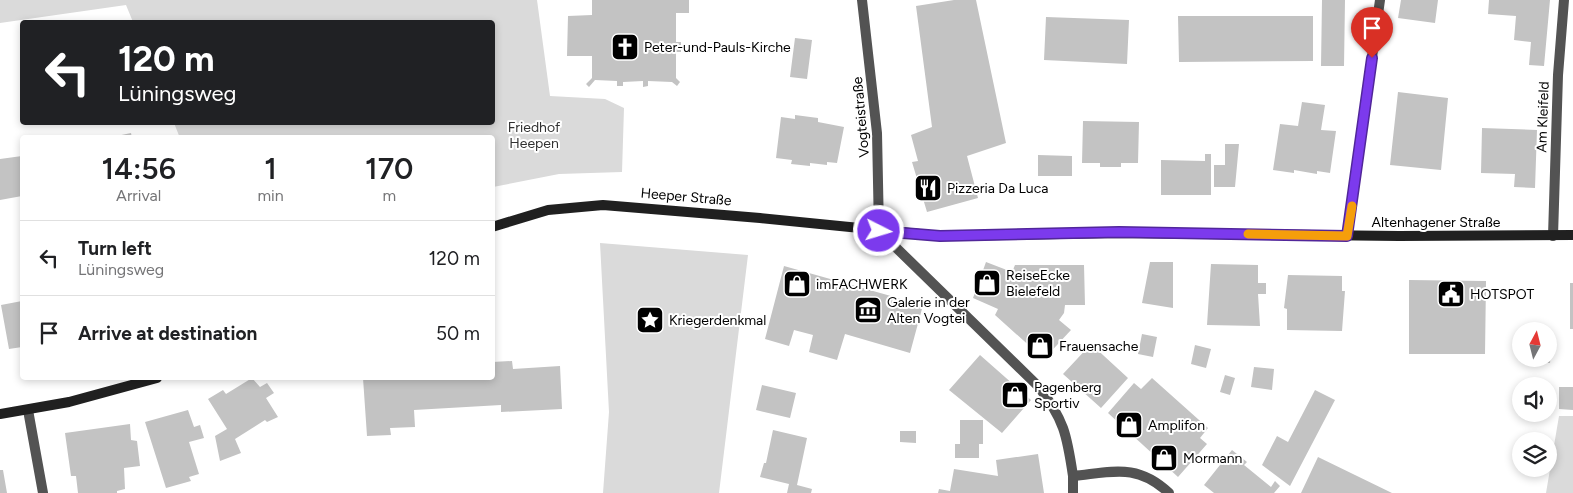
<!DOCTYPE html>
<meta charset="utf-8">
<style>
:root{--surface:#fff;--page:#f6f6f6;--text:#202124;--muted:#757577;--line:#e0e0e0}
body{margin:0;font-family:Figtree,sans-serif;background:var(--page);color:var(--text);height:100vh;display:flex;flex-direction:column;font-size:19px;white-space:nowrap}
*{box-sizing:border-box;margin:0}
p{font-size:16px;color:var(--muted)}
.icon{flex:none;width:28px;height:28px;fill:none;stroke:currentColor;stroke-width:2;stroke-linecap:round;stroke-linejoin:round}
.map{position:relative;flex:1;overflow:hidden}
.side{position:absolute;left:20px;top:135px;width:475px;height:245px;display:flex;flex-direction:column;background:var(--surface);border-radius:5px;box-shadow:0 2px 8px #0003}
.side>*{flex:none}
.hud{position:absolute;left:20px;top:20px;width:475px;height:105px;border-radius:5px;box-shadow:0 2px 8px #0003;background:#202124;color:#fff;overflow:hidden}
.needle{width:32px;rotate:7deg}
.controls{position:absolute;left:1512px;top:322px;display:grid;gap:10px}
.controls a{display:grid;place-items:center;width:45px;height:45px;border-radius:50%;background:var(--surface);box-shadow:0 2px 8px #0003;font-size:25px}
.pin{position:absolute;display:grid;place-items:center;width:42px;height:42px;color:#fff;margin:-51px -21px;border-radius:50% 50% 50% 0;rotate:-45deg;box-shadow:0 0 5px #0007}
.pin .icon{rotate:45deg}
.me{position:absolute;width:55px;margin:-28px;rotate:95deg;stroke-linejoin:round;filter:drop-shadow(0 0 4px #0008)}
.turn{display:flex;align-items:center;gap:18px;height:105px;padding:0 15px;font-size:22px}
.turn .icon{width:65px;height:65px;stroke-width:2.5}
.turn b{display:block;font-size:35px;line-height:42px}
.eta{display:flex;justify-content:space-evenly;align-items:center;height:85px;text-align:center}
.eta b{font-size:30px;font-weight:600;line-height:35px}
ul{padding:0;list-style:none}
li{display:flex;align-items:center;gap:15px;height:75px;padding:0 15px;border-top:1px solid var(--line)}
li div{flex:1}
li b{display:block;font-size:19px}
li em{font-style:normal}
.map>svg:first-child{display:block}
.green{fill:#dadada}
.building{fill:#c3c3c3}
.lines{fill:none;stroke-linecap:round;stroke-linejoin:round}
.minor{stroke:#535353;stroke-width:10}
.tertiary{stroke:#535353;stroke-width:10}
.secondary{stroke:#202020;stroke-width:10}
.route-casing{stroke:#51269a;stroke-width:12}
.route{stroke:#7c3aed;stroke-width:9}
.slow{stroke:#f59e0b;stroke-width:9}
.labels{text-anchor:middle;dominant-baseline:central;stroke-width:4;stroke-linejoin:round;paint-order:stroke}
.poi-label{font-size:14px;fill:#000;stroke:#fff;text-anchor:start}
.street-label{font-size:14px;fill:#000;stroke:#fff}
.park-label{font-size:14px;fill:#313131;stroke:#fff}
</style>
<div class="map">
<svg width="1573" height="493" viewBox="0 0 1573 493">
<rect width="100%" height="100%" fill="#fff"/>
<path class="green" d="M0 0H537L550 96 605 99 624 108 622 172 559 174 493 187 492 138H180L174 123 492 122V22H133L126 5 0 23Z
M600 243 748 255 719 493H603L609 412Z
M1559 416H1573V493H1546Z"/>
<path class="building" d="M592 0H689V13H676V42H681V52H676V78L680 82 677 86 672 82 648 81V86L643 87V81L623 82V86H617V81L595 80 589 87 586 84 592 78V56H567L568 16 592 15Z
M954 0H976L1006 143 967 156 978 198 927 212 912 162 918 161 911 135 932 127 916 6Z
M1322 0H1345L1344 66H1321Z
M1401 0H1438L1435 23 1398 18Z
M1489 0H1550L1544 66 1529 65 1531 42 1514 40 1516 16 1488 14Z
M1178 16H1313V61L1179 62Z
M1046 17 1129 20 1127 64 1044 60Z
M795 38 812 40 807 79 790 77Z
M1398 92 1448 98 1441 170 1390 165Z
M1302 102 1325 105 1321 130 1336 131 1330 173 1317 171V174L1294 170V173L1273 170 1280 124 1298 126Z
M795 115 818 118V122L844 127 837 163 827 162V165L810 163V166L791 164 792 160 776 158 781 117 795 119Z
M1083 121 1139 122 1138 163H1121V167H1100V163H1082Z
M1482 128 1537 130 1535 188 1514 187 1515 174 1481 173Z
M131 133 132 138H112V137Z
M1225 144H1239L1235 187H1214V165H1225Z
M1205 154H1211V195H1161V160L1205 161Z
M1038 155 1072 156V176H1038Z
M22 156V196L0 200V159Z
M986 262 1012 272 1015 265H1084L1085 305H1065L1064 313 1059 320 1071 330 1044 359 995 315 998 309 973 298Z
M1150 262H1173V308L1142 303Z
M1211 264 1258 265V283H1266V294H1258L1260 326 1207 325Z
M784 266 923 305 910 353 845 334 837 360 809 352 813 335 794 330 789 346 765 339Z
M1288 275 1342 276V291H1345L1342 331 1287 330V309L1284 308Z
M1409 280 1486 281 1485 354H1409Z
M1570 283H1573V329H1570Z
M22 301V347L9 349 1 305Z
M1142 334 1157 337 1153 357 1138 354Z
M1091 344 1128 378 1101 408 1063 374Z
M1195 345 1211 349 1206 368 1191 364Z
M1549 354H1551L1550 363H1530V359H1549Z
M980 355 1031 400 1002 433 949 390Z
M512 361 513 369 560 366 562 409 501 412V405L414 410 415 427 390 428 391 435 367 436 363 378H492V362Z
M1254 367 1274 369 1272 390 1251 387Z
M1225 375 1235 378 1230 395 1220 392Z
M252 378 260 387 267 383 274 393 266 398 278 417 267 422 265 420 235 439 241 453 220 461 215 436 227 429 208 399 223 390 226 394Z
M1152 378 1208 428 1200 438 1207 444 1178 477 1108 413 1134 383 1141 389Z
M762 385 796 393 790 418 756 410Z
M1559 387H1573V410L1559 409Z
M1315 390 1335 400 1290 486 1262 465 1277 436 1288 442Z
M188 410 194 427 200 425 204 438 189 442 199 474 189 477 191 481 166 488 145 422Z
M960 420H983V444H979V458H955V444H960Z
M130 424 131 440 137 441 140 466 124 468 125 489 117 491V493H78L76 476H71L65 433Z
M773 430 807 438 797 485 812 489 811 493H787L789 484 760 477 764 463H766Z
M900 431H916V443L900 442Z
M1232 450 1247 462 1244 465 1271 487 1275 481 1280 486 1274 493H1214L1204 485Z
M1038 454 1044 493H938L939 489 950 491 954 469 998 476 996 460Z
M1318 457 1392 493H1301Z
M0 470H3L7 493H0Z"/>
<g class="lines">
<path class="minor" d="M1347 236 1380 0
M1553 236 1558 75 1564 0
M28 410 43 493
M1073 476V493"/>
<path class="tertiary" d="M862 0 877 133 879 231 1038 386C1064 419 1067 435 1073 476 1113 472 1137 463 1169 493"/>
<path class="secondary" d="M492 227 548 210 603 205 760 218 940 236 1119 233 1399 236 1573 235
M0 414 69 402 157 378"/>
</g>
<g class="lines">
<g class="route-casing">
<path id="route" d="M879 231 940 236 1119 232 1347 236 1372 58"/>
</g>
<use href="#route" class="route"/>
<path class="slow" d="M1248 234 1347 236 1352 206"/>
</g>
<defs>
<g id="church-square" transform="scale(1.4375)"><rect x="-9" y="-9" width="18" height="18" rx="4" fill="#000" stroke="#fff"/><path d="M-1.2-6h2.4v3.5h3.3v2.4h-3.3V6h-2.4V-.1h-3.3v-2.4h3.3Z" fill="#fff"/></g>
<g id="restaurant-square" transform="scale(1.4375)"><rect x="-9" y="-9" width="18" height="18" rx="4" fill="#000" stroke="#fff"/><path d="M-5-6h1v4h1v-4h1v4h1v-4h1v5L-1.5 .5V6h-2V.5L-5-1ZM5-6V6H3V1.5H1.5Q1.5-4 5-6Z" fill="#fff"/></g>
<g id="shop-square" transform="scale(1.4375)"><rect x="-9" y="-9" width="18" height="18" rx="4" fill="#000" stroke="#fff"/><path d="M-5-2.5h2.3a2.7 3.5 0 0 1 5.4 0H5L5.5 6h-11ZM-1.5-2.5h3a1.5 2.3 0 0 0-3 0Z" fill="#fff"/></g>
<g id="civic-square" transform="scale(1.4375)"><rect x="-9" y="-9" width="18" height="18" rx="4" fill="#000" stroke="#fff"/><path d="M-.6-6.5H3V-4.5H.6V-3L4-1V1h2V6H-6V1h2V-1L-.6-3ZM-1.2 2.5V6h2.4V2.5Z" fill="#fff"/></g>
<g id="museum-square" transform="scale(1.4375)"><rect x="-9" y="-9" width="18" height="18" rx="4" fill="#000" stroke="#fff"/><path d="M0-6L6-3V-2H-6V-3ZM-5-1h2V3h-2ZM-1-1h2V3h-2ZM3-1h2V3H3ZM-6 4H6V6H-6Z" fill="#fff"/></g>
<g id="sight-square" transform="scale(1.4375)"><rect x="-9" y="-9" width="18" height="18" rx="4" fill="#000" stroke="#fff"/><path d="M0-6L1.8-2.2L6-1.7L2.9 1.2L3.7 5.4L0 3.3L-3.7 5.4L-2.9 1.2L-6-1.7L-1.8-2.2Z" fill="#fff"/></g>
</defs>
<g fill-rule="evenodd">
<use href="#church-square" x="625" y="47"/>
<use href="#restaurant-square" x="928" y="188"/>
<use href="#shop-square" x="987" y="283"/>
<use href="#shop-square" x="797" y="284"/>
<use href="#civic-square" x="1451" y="294"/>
<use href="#museum-square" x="868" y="310"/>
<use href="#sight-square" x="650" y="320"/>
<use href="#shop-square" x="1040" y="346"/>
<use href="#shop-square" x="1015" y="395"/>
<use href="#shop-square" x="1129" y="425"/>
<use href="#shop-square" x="1164" y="458"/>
</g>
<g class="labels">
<g class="poi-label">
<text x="644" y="47">Peter-und-Pauls-Kirche</text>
<text x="947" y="188">Pizzeria Da Luca</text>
<text x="1006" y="275">ReiseEcke<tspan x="1006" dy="16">Bielefeld</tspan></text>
<text x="816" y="284">imFACHWERK</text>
<text x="1470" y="294">HOTSPOT</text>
<text x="887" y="302">Galerie in der<tspan x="887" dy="16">Alten Vogtei</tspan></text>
<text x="669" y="320">Kriegerdenkmal</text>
<text x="1059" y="346">Frauensache</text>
<text x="1034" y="387">Pagenberg<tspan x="1034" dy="16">Sportiv</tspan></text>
<text x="1148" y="425">Amplifon</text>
<text x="1183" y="458">Mormann</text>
</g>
<g class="street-label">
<text transform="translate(861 117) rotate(-95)">Vogteistraße</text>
<text transform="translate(1543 117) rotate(-88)">Am Kleifeld</text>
<text transform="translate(686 197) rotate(5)">Heeper Straße</text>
<text x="1436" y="222">Altenhagener Straße</text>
</g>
<g class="park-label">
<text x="534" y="127">Friedhof<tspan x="534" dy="16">Heepen</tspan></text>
</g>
</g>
</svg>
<div class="controls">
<a><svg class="needle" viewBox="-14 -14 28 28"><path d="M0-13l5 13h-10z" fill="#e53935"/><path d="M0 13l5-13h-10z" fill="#757577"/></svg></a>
<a><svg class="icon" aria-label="sound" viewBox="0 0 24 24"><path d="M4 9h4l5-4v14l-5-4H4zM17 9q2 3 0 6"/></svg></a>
<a><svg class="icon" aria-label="layers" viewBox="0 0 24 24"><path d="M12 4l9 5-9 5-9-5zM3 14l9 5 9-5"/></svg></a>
</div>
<div class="pin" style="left:1372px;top:58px;background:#d93025"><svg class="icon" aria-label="arrive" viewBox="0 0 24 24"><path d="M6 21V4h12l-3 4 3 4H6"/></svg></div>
<svg class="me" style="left:879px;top:231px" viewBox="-20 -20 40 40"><circle r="17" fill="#7c3aed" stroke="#fff" stroke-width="3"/><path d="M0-11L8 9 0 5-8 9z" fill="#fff"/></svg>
<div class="hud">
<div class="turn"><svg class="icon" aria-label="left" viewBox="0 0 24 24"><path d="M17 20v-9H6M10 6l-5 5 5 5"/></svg><div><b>120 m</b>Lüningsweg</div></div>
</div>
<section class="side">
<div class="eta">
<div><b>14:56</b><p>Arrival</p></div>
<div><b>1</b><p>min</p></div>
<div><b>170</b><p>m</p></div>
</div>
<ul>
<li><svg class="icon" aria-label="left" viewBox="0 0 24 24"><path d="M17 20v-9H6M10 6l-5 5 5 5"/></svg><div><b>Turn left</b><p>Lüningsweg</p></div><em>120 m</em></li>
<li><svg class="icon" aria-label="arrive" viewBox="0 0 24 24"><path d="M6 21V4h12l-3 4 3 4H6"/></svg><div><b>Arrive at destination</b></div><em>50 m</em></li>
</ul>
</section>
</div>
